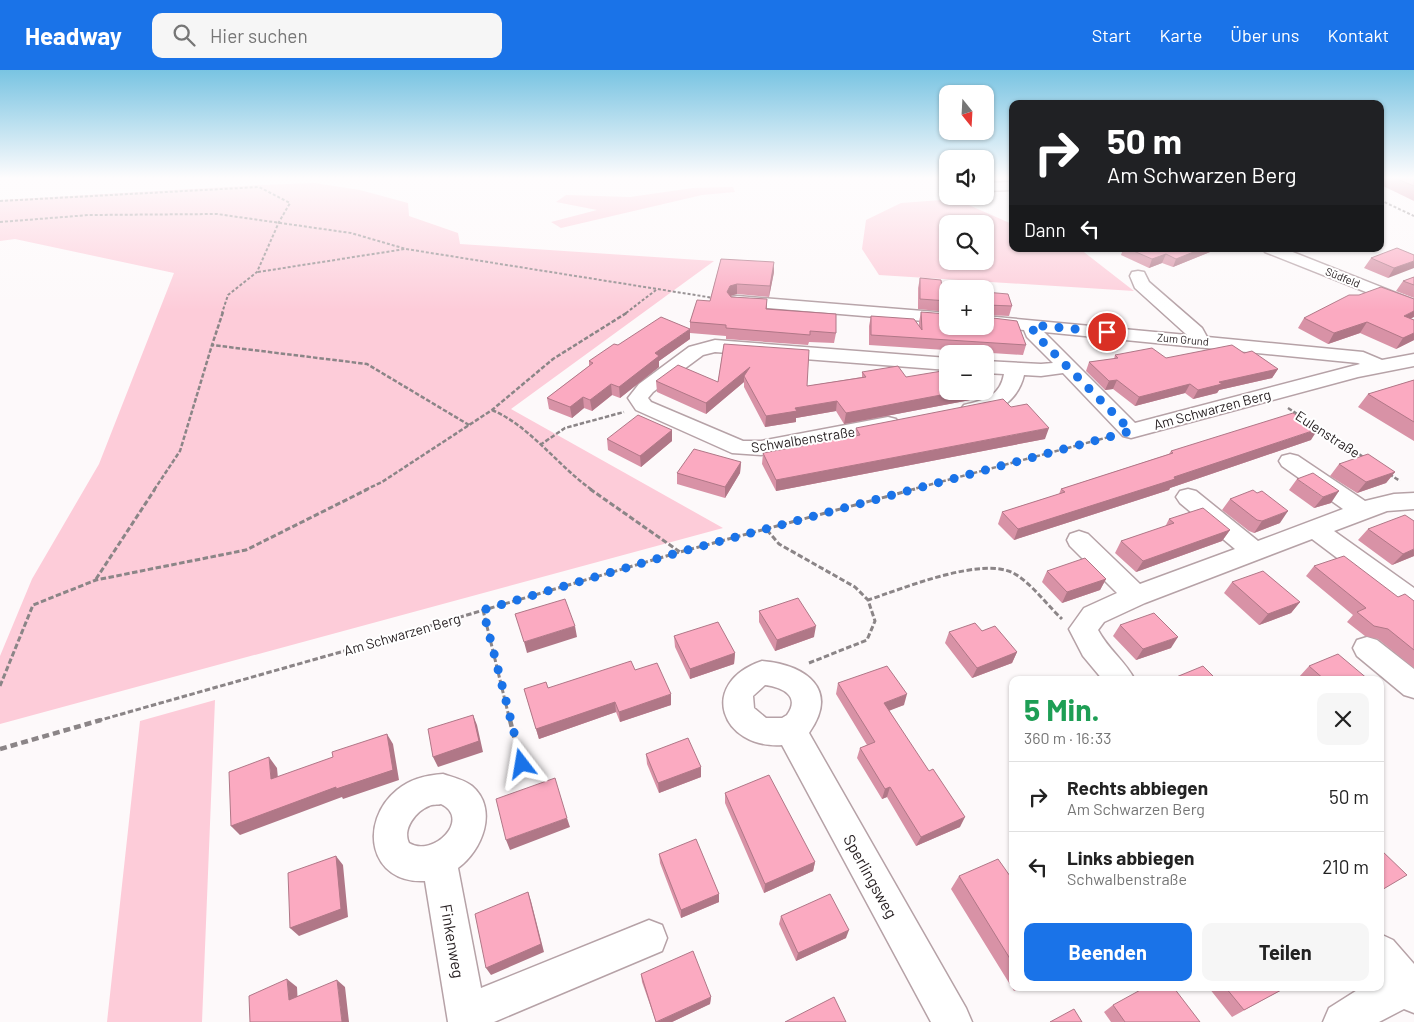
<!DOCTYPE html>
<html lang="de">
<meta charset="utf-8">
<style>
:root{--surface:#fff;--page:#f6f6f6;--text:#222;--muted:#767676;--line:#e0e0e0;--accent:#1a73e8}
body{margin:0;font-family:Barlow,sans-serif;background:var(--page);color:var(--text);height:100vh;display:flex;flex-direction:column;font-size:19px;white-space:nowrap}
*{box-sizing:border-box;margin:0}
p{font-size:16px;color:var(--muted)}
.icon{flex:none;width:28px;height:28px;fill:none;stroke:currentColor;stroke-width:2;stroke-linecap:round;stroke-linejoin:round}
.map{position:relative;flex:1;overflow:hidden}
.sheet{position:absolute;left:1009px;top:606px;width:375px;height:315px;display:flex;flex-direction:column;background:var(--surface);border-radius:10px;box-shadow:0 1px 4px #0004}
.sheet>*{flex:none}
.guide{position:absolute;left:1009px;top:30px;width:375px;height:152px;border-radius:10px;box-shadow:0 1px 4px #0004;background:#202124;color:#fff;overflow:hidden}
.needle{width:32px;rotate:162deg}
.fabs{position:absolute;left:939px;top:15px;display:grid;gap:10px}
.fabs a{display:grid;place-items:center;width:55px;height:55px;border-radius:10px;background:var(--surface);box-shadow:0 1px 4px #0004;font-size:25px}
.pin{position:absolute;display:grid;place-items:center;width:42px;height:42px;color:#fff;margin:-21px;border:2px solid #fff;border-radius:50%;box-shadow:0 1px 5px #0007}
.me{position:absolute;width:55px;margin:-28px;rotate:346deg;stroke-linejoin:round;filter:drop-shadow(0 0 4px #0008)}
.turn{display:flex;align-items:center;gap:18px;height:105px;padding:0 15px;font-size:22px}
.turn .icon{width:65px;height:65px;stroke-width:2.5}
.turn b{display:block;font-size:35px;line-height:42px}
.then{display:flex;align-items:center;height:48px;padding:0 15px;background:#0003;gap:10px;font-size:19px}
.round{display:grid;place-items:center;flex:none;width:52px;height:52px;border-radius:10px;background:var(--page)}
.headline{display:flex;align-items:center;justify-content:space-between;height:85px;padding:0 15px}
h1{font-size:30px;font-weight:700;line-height:38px;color:#1e9e55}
.cta{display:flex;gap:10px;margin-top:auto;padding:10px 15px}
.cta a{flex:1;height:58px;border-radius:10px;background:var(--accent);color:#fff;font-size:20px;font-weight:700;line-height:58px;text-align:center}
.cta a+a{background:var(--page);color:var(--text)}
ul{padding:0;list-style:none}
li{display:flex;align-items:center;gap:15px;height:70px;padding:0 15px;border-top:1px solid var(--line)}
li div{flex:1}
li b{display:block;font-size:19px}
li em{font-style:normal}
header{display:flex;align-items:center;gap:30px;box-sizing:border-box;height:70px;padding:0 25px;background:var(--accent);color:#fff}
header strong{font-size:24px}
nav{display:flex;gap:28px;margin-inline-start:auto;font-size:18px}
.search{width:350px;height:45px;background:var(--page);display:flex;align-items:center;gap:12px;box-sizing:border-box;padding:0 18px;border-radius:10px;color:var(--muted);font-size:19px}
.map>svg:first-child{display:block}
.green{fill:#fdccd9;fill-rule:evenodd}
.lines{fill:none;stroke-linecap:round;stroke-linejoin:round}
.minor-casing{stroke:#b6a2a7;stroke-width:3}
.path-far3{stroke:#8b8587;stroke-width:2;stroke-dasharray:3 2;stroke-linecap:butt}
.path-far2{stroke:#8b8587;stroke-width:2.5;stroke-dasharray:4.5 2;stroke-linecap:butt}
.path-far1{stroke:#8b8587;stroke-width:3;stroke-dasharray:5.5 2.5;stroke-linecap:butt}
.path{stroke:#8b8587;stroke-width:4.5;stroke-dasharray:7 4;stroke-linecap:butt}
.minor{fill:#fff;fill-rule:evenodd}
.wall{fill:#d892a6}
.shaded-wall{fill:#b07787}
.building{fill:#fbaac1;stroke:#b07787}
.route{stroke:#1a73e8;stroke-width:9;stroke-dasharray:0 16.2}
.labels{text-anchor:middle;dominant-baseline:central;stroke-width:4;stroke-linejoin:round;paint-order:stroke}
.far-street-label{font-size:11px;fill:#2a2325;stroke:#fff}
.street-label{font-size:14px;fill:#2a2325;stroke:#fff}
.near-street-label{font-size:16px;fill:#2a2325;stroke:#fff}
</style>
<header>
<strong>Headway</strong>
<div class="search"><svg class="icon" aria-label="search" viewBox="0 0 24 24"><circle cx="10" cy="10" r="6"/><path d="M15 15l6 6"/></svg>Hier suchen</div>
<nav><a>Start</a><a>Karte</a><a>Über uns</a><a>Kontakt</a></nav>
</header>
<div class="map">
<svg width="1414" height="952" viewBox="0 0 1414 952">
<rect width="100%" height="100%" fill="#fdf9fa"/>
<path class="green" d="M315 113 360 120 408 133 409 146 458 163 460 174 714 191 511 339 723 458 0 654V586L32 509 99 394 174 203 15 169 0 171V130L259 115Z
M733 117 735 122 702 125 561 158 551 152 597 140 556 132 566 125 630 127 693 118Z
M955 129 1012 154V179H1080L1134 221 879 205 862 179 866 150 901 133ZM948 154H985V191H948Z
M215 630 202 952H107L140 651Z"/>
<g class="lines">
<g class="minor-casing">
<path id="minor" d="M1012 112V120L985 121V113Z
M1263 179H1285L1414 230V241L1265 182Z
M1138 201 1144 202 1149 212 1202 258 1207 267 1363 282 1382 290 1414 284V296L1358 307 1131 368 1123 366 1063 303 1041 306 1024 305C1018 332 991 350 964 343L961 339 964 335C984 330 1000 327 1004 304L985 303V291L1041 294 1053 293 1027 267 1024 260 984 256 985 246 1187 265 1135 218 1130 206 1132 202ZM1044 262 1358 293 1360 294 1135 353Z
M737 226 948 243V253L731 235 728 231 731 227Z
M715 270 948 288V300L715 282 703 285 653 322 648 328 651 332 743 371H761L888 347 896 349 899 354 896 359 888 361 761 385 732 383 636 340 628 328 639 314 689 277Z
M1290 384 1298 386 1365 431 1394 424 1414 423V439L1387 441 1334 461 1414 518V542L1405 539 1312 469 1145 533 1104 552 1098 560C1108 579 1125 591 1135 610H1103L1083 586 1069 559 1084 538 1117 523 1070 476 1067 470 1070 464 1079 461 1088 464 1140 514 1235 479 1180 433 1176 427 1180 421 1188 419 1196 421 1258 471 1343 439 1282 396 1279 391 1282 386Z
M1367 567 1377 570 1414 599V628L1404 625 1357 586 1353 578 1357 570Z
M762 591C806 595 840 619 809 663L966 938 972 952H931L782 675C721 679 697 613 762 591ZM765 615C782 617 801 626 787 645L782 648H766L754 638 753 626Z
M443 704C452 707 465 710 472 716 499 739 482 781 458 798L481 918 649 850 662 855 667 868 662 881 494 952H448L425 811C369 814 358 752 397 720 410 709 427 705 443 704ZM441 734C472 749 433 788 409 773 402 759 416 741 429 736 432 734 438 735 441 734Z
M1380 864 1393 870 1414 894V943L1404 939 1379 952H1323L1329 938 1359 919 1380 918Z"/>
</g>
<path class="path-far3" d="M1380 130 1414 146
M0 131 259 117 290 133 279 152 257 202 228 225 222 243
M0 152 89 145 217 144 351 163 406 179 714 228
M258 202 405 179
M626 243 656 220"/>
<path class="path-far2" d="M223 242 212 275 367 294 469 355
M1288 338 1365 388
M492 340C530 356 558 396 592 420
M540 375 565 358 624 342
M1389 404 1400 411
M154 420 180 381 212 275
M365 420 382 412 492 340 553 289 628 242
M910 420 1109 367"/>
<path class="path-far1" d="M590 419 680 482
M767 460 779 474 855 517 868 530
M96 509 155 419
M483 540 510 651
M809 593 867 570 875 551 868 530C902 519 983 485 1015 504 1033 515 1047 535 1062 549
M0 616 33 535 96 510 246 480 368 419
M97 651 369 574 680 482 915 419"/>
<path class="path" d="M510 650 521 694
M0 679 101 650"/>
<use href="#minor" class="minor"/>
</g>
<path class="wall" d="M1380 107H1414V131L1381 115H1380Z
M1123 179H1215V180L1173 197 1162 193 1149 198 1121 185Z
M1414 185 1388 208 1364 198 1371 188Z
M721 189 774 202 769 227 737 224 730 226 731 227 767 229V239L836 263 834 273 809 272 808 275 726 269V266L690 263V252L710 231Z
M1414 207V228L1396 221 1403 211Z
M920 208 942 218 948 219V242L918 239V218Z
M985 222 1012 236 1009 246 986 245 985 247 1026 275 1023 285 869 275V256L871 246 919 256V252L921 242 948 256Z
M1304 248 1411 249 1414 250V270L1396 279 1360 263 1328 274 1298 258Z
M690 269 659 291V297L620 328 612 325 592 341 584 338 572 348 549 339 547 328 589 296V291L618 275Z
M724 274 807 316 862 307V302L906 307 986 327 844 354 836 341 796 348V352L765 357 744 317V312L706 344 657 322 656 311 718 312Z
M1244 283 1278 299 1272 308 1219 320 1217 323 1193 329 1185 323 1135 336 1113 319 1105 320 1086 301 1089 292 1114 289 1115 285 1166 288Z
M1414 310V371L1358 337 1368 324Z
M856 358 1045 369 776 421 762 394 763 383 854 366Z
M672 360V371L641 397 608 380 607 369Z
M1311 370 1170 418 1169 420 1014 470 998 454 1002 442 1059 424 1061 419 1169 384 1171 381Z
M741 392 740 403 725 428 677 414V403Z
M1339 394 1395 402 1386 413 1357 423 1330 406Z
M1297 409 1331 433 1314 438 1289 420Z
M1257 423 1280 453 1254 463 1249 461 1222 440 1230 429Z
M1169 449 1230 460 1222 471 1136 502 1115 483 1121 471 1165 457Z
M1368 459 1414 486 1392 495 1358 470Z
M1314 496 1398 527 1414 531V598L1378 569 1365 566 1347 552 1353 545 1306 506Z
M1047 501 1106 509 1100 520 1062 533 1042 512Z
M1232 512 1300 532 1291 543 1259 555 1224 523Z
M759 541 814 567 775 581 759 552Z
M1120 555 1171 578 1136 590 1113 566Z
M982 561 1017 582 1012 593 972 608 945 573 949 562Z
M674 566 735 583 734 594 690 609 675 577Z
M1309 596 1369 610H1303L1299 607Z
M635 600 671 635 620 652 616 642 539 669 524 619 548 618Z
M838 613 904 635 889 640 960 757 916 776 887 727 882 729 857 688 860 678 867 675 836 624Z
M646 684 701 697V707L659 723 647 694Z
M725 723 815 792 813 801 764 823 725 733Z
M659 784 719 824V832L681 848 660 793Z
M1012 805V918H1021L1014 921 951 819 959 806H1010Z
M781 846 846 868 796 891 779 854Z
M641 904 711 927 710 934 672 952H656L642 912Z
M1209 918H1285L1232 947Z
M1113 935 1200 952H1111L1104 942Z"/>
<path class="shaded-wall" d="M1201 179H1215V180L1173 197 1176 189Z
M1166 184 1162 193 1149 198 1152 189Z
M1414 191V198L1388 208 1394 198Z
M774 192V202L769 227 770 216Z
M737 214V224L730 226 727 222 730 216Z
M1414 241V247L1397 256 1404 246Z
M1367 252 1360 263 1328 274 1334 263Z
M690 259V269L659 291V297L620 328 619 317 655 283Z
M1414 263V270L1396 279 1403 268Z
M750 297 744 306V312L706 344V333Z
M1278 299 1272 308 1219 320 1217 323 1193 329 1198 320 1219 312Z
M1117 310 1113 319 1105 320 1109 311Z
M611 314 612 325 592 341 590 330Z
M1190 314 1185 323 1135 336 1139 327Z
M990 316 986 327 844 354 846 343 962 321H985V317Z
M583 327 584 338 572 348 570 337Z
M837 331 836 341 796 348V352L765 357 766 346 795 338Z
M1049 358 1045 369 776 421V410Z
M1318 359 1311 370 1170 418 1169 420 1014 470 1018 459Z
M672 360V371L641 397 640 386Z
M741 392 740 403 725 428V417Z
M1395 402 1386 413 1357 423 1366 412Z
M1339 421 1331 433 1314 438 1323 427Z
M1288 441 1280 453 1254 463 1262 451Z
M1230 460 1222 471 1136 502 1143 491Z
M1414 479V486L1392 495 1403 484Z
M1106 509 1100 520 1062 533 1067 522Z
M1300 532 1291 543 1259 555 1268 544Z
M575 556 577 567 527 583 524 572Z
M816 556 814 567 775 581 777 570Z
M1178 567 1171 578 1136 590 1143 579Z
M1017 582 1012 593 972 608 977 598Z
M735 583 734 594 690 609V599Z
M671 624V635L620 652 619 642Z
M907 624 904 635 881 644 884 633Z
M615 632 616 642 539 669 536 659Z
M473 645 477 655 483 682 438 697 433 687Z
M387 664 393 674 399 710 343 729 342 727 240 765 231 756Z
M269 687 277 698 279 719 271 709Z
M701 697V707L659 723 658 713Z
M890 717 887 727 882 729 885 719Z
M965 747 960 757 916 776 921 767Z
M567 748 570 757 510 780 506 770Z
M336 786 343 795 348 847 299 866 290 858Z
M815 792 813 801 764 823 765 814Z
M528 822 531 831 544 882 491 905 486 898Z
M719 824V832L681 848V840Z
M849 860 846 868 796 891 798 883Z
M287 909 297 917 298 937 289 930Z
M337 910 345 917 349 952H342Z
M711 927 710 934 672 952H657Z"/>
<path class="building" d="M1393 107H1414V116Z
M1397 178 1414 185V191L1394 198 1371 188Z
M1129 179H1201L1176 189 1166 184 1152 189Z
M721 189 774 192 770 216 737 214 730 216 727 222 731 227 767 229 766 239 836 244V263L810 261V265L726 258V255L690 252 697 230 710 231Z
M1414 207V215L1403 211Z
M920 208 941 210 942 218 948 219V231L920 229Z
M1381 217 1414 229V241L1404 246 1414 250V263L1403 268 1367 252 1334 263 1304 248 1349 225H1359Z
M985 222 1008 224 1012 236 987 235 985 247 1017 251 1026 275 871 265V246L914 249 922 260 921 242 948 244V256H985Z
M661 247 690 259 655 283 659 286 619 317 611 314 590 330 583 327 570 337 547 328 593 293 589 291 614 274 618 275Z
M724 274 809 280 807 316 866 307 862 302 898 296 906 307 948 300V321H962L846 343 837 331 795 338 797 341 766 346 744 306 750 297 706 333 656 311 678 295 718 312Z
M1232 275 1244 283 1252 281 1278 299 1219 312 1222 314 1198 320 1190 314 1139 327 1117 310 1109 311 1089 292 1118 288 1115 285 1152 278 1166 288Z
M1414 310V352L1368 324Z
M985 311 990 316 985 317Z
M1003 329 1011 337 1027 334 1049 358 776 410 763 383 860 365 856 358Z
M1293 343 1318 359 1174 407 1175 409 1018 459 1002 442 1065 422 1061 419 1173 383 1171 381Z
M638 345 672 360 640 386 607 369Z
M694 379 741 392 725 417 677 403Z
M1368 384 1395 402 1366 412 1339 394Z
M1313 403 1339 421 1323 427 1297 409Z
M1253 420 1257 423 1262 421 1288 441 1262 451 1257 450 1230 429Z
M1203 438 1230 460 1143 491 1121 471 1174 453 1169 449Z
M1405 445 1414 451V479L1403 484 1368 459Z
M1344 486 1398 527 1405 524 1414 531V580L1388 559 1374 556 1357 542 1366 538 1314 496Z
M1085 488 1106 509 1067 522 1047 501Z
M1263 501 1300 532 1268 544 1232 512Z
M798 528 816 556 777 570 759 541Z
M565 529 575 556 524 572 515 544Z
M1154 543 1178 567 1143 579 1120 555Z
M718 552 735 583 690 599 674 566Z
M975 553 982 561 995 556 1017 582 977 598 949 562Z
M1338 584 1369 610H1325L1309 596Z
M631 591 635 600 657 593 671 624 619 642 615 632 536 659 524 619 546 612 548 618Z
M887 596 907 624 884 633 929 701 933 699 965 747 921 767 890 717 885 719 860 678 875 672 838 613Z
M1203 596 1217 610H1169Z
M473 645 479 671 433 687 428 659Z
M387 664 393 700 336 719V717L231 756 229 702 269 687 271 709 333 687 332 682Z
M688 668 701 697 658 713 646 684Z
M769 705 815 792 765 814 725 723Z
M555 708 567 748 506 770 496 729Z
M696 769 719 824 681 840 659 784Z
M1380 779 1407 805 1380 821Z
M336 786 341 839 290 858 288 803Z
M998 789 1010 806 1012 805V892L959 806Z
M528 822 541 874 486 898 475 844Z
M830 824 849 860 798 883 781 846Z
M693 881 711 927 656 952 641 904Z
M287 909 289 930 337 910 342 952H250L249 926Z
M1144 918H1174L1200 952H1125L1113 935Z
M1226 918H1285L1244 940Z
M834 927 846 952H785Z
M1074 939 1082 952H1050Z"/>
<linearGradient id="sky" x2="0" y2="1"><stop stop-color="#79c4e2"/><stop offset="0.45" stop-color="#fefcfd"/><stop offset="1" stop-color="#fefcfd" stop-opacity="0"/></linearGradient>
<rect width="1414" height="240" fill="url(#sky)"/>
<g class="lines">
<path class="route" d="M522 694 483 540 680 482 1131 361 1034 263 1032 255 1107 262"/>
</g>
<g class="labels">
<g class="far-street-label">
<text transform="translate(1343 207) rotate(22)">Südfeld</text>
<text transform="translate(1183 269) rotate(5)">Zum Grund</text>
</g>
<g class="street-label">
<text transform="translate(1212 339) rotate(-15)">Am Schwarzen Berg</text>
<text transform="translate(1328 364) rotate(33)">Eulenstraße</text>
<text transform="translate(803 369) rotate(-9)">Schwalbenstraße</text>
<text transform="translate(402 564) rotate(-16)">Am Schwarzen Berg</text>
</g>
<g class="near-street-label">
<text transform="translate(871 806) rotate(61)">Sperlingsweg</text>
<text transform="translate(453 871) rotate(80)">Finkenweg</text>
</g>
</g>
</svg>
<div class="fabs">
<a><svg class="needle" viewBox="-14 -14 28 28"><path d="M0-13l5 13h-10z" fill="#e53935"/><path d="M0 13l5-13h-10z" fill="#767676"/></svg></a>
<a><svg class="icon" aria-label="sound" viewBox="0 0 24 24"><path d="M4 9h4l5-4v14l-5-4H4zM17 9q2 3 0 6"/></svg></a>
<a><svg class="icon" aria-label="search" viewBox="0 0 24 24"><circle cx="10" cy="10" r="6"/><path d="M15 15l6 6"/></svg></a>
<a>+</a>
<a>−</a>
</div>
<div class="pin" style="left:1107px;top:262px;background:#d93025"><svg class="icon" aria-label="arrive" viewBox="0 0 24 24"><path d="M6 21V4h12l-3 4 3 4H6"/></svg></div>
<svg class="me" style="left:522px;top:694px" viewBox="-20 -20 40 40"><path d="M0-17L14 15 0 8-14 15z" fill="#1a73e8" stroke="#fff" stroke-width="4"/></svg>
<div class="guide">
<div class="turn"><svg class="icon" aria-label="right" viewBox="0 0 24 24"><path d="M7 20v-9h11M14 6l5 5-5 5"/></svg><div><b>50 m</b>Am Schwarzen Berg</div></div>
<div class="then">Dann<svg class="icon" aria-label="left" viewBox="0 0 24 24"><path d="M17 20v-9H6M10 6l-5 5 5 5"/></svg></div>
</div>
<section class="sheet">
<div class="headline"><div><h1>5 Min.</h1><p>360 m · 16:33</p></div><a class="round"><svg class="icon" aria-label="close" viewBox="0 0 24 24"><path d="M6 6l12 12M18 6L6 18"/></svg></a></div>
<ul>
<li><svg class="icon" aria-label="right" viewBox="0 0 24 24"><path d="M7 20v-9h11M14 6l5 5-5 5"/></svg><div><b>Rechts abbiegen</b><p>Am Schwarzen Berg</p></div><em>50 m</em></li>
<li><svg class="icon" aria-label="left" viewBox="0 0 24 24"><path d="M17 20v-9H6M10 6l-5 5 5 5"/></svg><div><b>Links abbiegen</b><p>Schwalbenstraße</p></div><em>210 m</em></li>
</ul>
<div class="cta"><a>Beenden</a><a>Teilen</a></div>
</section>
</div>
